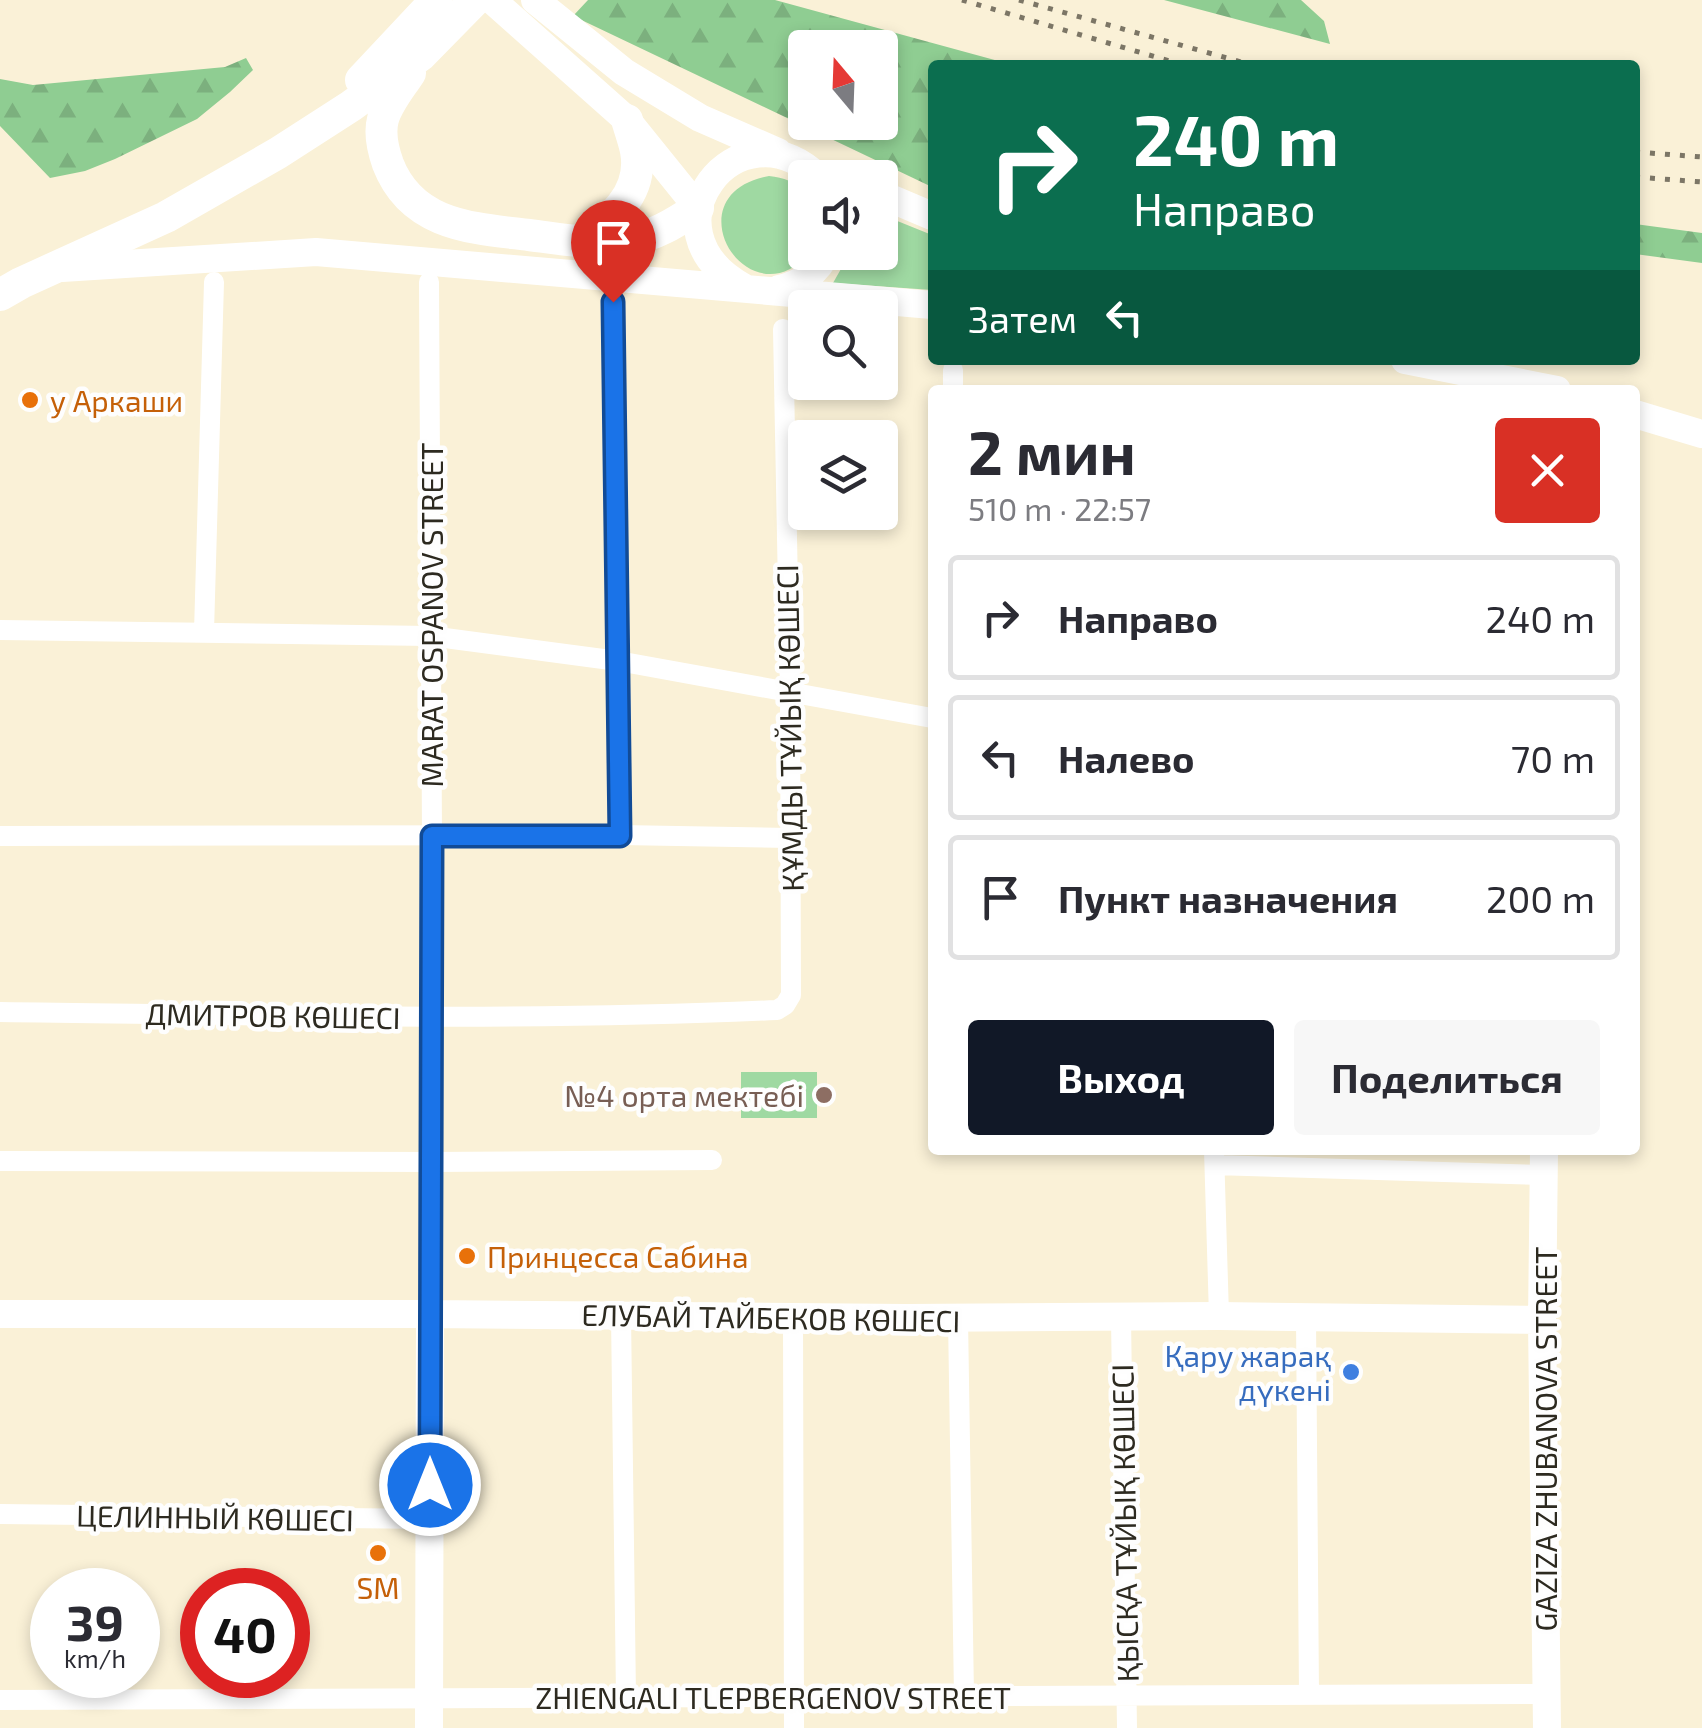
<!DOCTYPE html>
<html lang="ru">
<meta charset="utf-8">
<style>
:root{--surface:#fff;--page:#f7f7f7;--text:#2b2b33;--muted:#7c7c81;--line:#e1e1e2;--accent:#111827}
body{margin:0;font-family:"Exo 2",sans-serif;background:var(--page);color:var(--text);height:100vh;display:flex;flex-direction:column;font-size:38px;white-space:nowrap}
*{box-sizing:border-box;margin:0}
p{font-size:32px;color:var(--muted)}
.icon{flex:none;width:55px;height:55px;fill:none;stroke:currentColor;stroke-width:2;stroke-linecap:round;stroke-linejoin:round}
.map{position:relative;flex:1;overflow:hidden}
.sheet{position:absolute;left:928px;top:385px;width:712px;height:770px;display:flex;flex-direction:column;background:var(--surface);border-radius:10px;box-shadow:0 5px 15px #0003}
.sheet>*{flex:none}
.banner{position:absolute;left:928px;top:60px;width:712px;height:305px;border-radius:10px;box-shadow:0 5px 15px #0003;background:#0b6e4f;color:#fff;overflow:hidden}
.needle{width:65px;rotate:341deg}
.fabs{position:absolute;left:788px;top:30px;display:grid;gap:20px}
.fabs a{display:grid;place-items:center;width:110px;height:110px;border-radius:10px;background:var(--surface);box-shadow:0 5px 15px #0003;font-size:50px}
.speed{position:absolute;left:30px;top:1568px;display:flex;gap:20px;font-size:50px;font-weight:700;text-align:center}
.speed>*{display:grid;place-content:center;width:130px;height:130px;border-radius:50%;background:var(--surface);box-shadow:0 5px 15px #0003;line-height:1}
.speed small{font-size:25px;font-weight:400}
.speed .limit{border:15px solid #d22;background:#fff;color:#111}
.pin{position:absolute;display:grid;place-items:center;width:85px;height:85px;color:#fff;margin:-102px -42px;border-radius:50% 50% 50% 0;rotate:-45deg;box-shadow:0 0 10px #0007}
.pin .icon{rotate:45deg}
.me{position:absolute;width:110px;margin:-55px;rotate:0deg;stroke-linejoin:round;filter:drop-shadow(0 0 8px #0008)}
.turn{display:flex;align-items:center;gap:35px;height:210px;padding:0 40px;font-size:45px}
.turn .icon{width:130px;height:130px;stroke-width:2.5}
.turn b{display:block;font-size:70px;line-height:85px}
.then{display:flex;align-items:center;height:95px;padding:0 40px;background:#0003;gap:20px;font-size:38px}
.round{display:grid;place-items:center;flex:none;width:105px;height:105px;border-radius:10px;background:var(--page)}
.summary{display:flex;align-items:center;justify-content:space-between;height:170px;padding:0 40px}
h1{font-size:60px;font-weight:700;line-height:75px}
.primary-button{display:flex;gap:20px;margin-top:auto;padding:20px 40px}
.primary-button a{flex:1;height:115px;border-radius:10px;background:var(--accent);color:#fff;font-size:40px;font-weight:700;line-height:115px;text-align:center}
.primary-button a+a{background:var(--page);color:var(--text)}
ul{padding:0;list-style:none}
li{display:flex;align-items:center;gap:30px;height:125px;margin:0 20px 15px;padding:0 20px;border:5px solid var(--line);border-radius:10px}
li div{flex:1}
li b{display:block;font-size:38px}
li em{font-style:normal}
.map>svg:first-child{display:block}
.grass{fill:#9fd9a2}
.forest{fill:url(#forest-firs);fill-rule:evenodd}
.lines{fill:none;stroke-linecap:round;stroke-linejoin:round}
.street{stroke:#fff;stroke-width:20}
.secondary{stroke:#fff;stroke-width:28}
.primary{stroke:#fff;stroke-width:32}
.rail{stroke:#7c7666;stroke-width:5;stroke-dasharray:5 10;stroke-linecap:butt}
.route-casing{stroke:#114b97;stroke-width:25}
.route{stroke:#1a73e8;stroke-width:18}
.food-dot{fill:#e8710a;stroke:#fefefe;stroke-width:4}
.education-dot{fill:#8d6e63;stroke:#fefefe;stroke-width:4}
.shop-dot{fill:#3f7fe0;stroke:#fefefe;stroke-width:4}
.labels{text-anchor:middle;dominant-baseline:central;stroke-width:9;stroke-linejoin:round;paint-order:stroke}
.food-label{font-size:30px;fill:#c56008;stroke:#fefefe;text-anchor:start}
.street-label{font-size:30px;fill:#2d2a20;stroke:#fefefe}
.education-label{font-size:30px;fill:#785e54;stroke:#fefefe;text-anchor:end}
.shop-label{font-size:30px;fill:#366cbe;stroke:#fefefe;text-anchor:end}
</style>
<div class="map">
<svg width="1702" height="1728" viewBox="0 0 1702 1728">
<defs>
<pattern id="forest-firs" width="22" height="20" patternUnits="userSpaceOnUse" patternTransform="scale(2.5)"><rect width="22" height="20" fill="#8fcd92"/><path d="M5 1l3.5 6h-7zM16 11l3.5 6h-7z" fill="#7cb07e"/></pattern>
</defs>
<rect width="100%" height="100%" fill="#faf1d7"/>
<path class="grass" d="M769 176C784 178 795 181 805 192V252L810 253C748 324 669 194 769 176Z
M880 214 932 235V290L833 283 850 253 880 252Z
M741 1072H817V1118H741Z"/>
<path class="forest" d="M588 0H775L1013 65H932V187L573 16ZM805 48H880V122H805Z
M1164 0H1301L1324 21 1330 44Z
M246 58 253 70 230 92 197 119 115 159 85 171 50 178 0 126V79L33 85 225 67Z
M1635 224 1702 233V263L1635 254Z"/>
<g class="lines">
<path class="street" d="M429 282 432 837 430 1314
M613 301 620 835
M953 370V390
M0 630 430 636 618 661 932 718
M204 632 214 282
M0 836 620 835 790 838
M0 1012C259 1015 518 1022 777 1010L785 1005 791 995 790 693 783 329
M1214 1150 1219 1316
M0 1161 431 1162 712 1160
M1215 1165 1544 1175
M621 1315 626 1697
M1306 1317 1309 1695
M793 1318 794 1728
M958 1318 964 1696
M1121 1318 1127 1728
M0 1514 430 1519
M0 1700 1546 1694"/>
<path class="secondary" d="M492 0 627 120 698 208
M535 0 624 72 700 118 778 152
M880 194 932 216
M62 268 316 252 932 305
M745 288C636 230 738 99 819 178
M779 289C800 285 818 272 827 252
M1405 360 1557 390
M1635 414 1702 434
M1544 1150 1542 1320 1547 1728
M0 1314H430L906 1318 1219 1316 1542 1320
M429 1728 430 1314"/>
<path class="primary" d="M410 73C401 87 388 102 383 119 379 134 383 150 388 164 412 226 472 228 529 235 562 239 596 246 629 240 655 236 676 222 698 208
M361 80 436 0
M579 241C610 221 644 194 636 151 634 141 630 130 627 120
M0 295 21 283 166 217 278 153 351 106 421 55 475 0"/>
<path class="rail" d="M962 0 1183 65
M1019 0 1252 65
M1635 152 1702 157
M1635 177 1702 182"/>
</g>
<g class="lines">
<g class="route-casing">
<path id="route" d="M430 1485 432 836H620L613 302"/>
</g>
<use href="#route" class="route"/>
</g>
<g class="food-dot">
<circle cx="30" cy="400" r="10"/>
<circle cx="467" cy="1256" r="10"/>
<circle cx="378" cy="1553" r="10"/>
</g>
<circle class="education-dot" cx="824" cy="1095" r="10"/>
<circle class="shop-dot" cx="1351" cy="1372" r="10"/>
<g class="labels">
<g class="food-label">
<text x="50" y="400">у Аркаши</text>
<text x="487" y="1256">Принцесса Сабина</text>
<text x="378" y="1587" text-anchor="middle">SM</text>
</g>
<g class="street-label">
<text transform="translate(431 615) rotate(-90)">MARAT OSPANOV STREET</text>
<text transform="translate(789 728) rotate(-91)">ҚҰМДЫ ТҰЙЫҚ КӨШЕСІ</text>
<text transform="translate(273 1015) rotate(1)">ДМИТРОВ КӨШЕСІ</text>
<text transform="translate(771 1317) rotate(1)">ЕЛУБАЙ ТАЙБЕКОВ КӨШЕСІ</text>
<text transform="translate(1545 1439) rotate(-90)">GAZIZA ZHUBANOVA STREET</text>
<text transform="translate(215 1517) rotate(1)">ЦЕЛИННЫЙ КӨШЕСІ</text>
<text transform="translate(1124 1523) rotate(-91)">ҚЫСҚА ТҰЙЫҚ КӨШЕСІ</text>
<text x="773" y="1697">ZHIENGALI TLEPBERGENOV STREET</text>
</g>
<g class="education-label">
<text x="804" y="1095">№4 орта мектебі</text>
</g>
<g class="shop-label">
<text x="1331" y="1355">Қару жарақ<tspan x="1331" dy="34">дүкені</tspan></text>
</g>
</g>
</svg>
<div class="fabs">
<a><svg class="needle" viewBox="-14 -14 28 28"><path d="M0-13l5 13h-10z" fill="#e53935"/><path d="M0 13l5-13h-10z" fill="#7c7c81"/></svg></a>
<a><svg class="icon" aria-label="sound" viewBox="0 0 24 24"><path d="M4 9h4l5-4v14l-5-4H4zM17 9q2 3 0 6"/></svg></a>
<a><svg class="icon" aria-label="search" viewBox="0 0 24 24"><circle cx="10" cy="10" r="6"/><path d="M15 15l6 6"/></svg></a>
<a><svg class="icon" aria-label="layers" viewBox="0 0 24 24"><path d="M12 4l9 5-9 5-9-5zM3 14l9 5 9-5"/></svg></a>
</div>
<div class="speed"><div>39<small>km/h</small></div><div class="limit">40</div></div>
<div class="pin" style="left:613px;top:302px;background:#d93025"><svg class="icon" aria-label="arrive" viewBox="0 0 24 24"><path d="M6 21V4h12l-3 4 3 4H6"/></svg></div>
<svg class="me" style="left:430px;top:1485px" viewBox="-20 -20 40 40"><circle r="17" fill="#1a73e8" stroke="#fff" stroke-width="3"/><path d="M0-11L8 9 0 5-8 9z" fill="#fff"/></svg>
<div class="banner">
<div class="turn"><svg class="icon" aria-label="right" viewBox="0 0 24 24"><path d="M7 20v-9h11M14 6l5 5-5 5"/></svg><div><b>240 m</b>Направо</div></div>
<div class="then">Затем<svg class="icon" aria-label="left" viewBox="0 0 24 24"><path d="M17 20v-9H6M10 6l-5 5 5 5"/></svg></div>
</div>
<section class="sheet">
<div class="summary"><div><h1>2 мин</h1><p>510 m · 22:57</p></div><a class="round" style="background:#d93025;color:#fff"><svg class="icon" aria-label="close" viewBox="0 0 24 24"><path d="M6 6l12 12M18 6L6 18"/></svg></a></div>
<ul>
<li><svg class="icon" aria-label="right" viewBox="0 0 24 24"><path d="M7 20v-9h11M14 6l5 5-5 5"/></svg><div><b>Направо</b></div><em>240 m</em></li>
<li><svg class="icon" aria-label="left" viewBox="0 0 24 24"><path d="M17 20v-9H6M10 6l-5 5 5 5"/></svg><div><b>Налево</b></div><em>70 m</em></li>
<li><svg class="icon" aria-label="arrive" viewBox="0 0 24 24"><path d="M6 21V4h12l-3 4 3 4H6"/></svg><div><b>Пункт назначения</b></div><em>200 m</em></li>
</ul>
<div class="primary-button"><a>Выход</a><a>Поделиться</a></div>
</section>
</div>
